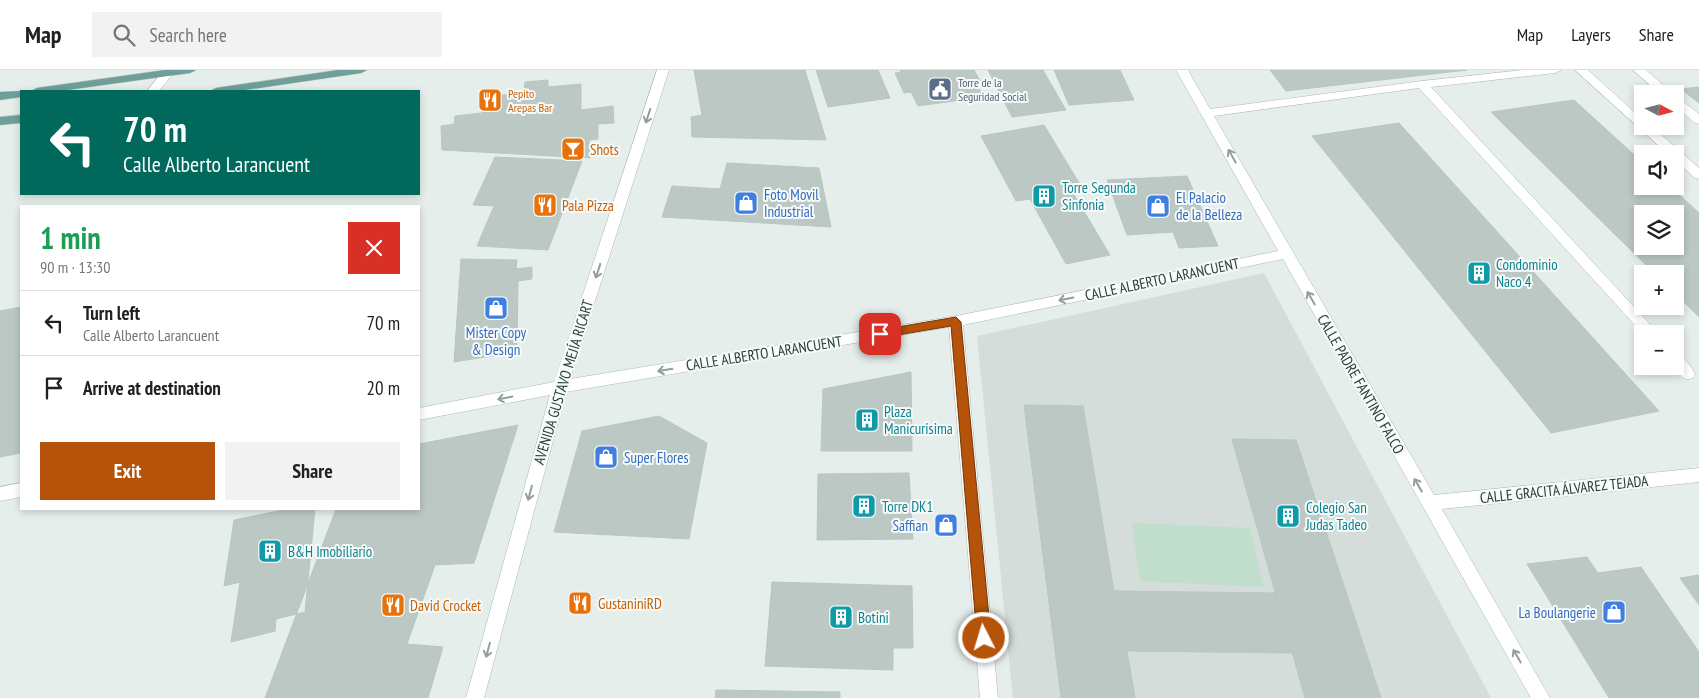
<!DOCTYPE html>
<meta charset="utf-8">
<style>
:root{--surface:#fff;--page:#f2f2f2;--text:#202124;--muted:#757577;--line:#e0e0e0;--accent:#b45309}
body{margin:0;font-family:"PT Sans Narrow",sans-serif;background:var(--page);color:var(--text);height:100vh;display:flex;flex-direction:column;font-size:19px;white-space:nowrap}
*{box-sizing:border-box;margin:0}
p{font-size:16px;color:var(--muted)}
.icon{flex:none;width:28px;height:28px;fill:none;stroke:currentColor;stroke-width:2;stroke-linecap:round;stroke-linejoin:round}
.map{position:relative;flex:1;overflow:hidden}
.drawer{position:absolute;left:20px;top:135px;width:400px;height:305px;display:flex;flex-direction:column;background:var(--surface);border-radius:0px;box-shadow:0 2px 8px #0003}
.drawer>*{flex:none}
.top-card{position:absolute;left:20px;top:20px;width:400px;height:105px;border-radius:0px;box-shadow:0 2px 8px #0003;background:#00695c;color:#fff;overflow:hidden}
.needle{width:32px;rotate:97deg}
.fabs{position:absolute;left:1634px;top:15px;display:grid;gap:10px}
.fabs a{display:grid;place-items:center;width:50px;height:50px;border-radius:0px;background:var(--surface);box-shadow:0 2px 8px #0003;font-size:25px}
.pin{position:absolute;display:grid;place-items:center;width:42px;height:42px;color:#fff;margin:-21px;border-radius:10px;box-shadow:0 2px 8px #0006}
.me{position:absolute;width:55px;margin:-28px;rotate:355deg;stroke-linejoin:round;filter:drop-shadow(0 0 4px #0008)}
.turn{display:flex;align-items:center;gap:18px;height:105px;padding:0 20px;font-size:22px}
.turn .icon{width:65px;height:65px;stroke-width:2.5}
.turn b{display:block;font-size:35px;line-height:42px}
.round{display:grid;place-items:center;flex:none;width:52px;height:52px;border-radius:0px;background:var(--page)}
.head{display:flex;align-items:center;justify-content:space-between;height:85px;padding:0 20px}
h1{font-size:30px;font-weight:800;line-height:38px;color:#1e9e55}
.button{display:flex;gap:10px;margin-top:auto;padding:10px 20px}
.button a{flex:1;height:58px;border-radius:0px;background:var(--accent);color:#fff;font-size:20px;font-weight:800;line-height:58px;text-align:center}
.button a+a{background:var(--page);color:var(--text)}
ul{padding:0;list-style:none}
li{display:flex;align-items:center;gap:15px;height:65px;padding:0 20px;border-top:1px solid var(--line)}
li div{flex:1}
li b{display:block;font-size:19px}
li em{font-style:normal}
header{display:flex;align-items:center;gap:30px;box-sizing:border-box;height:70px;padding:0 25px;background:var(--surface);border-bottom:1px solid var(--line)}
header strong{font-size:24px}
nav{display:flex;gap:28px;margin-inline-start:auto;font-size:18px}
.search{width:350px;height:45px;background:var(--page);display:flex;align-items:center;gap:12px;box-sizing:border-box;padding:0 18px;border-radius:0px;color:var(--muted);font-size:19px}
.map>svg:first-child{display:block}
.built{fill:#d4ddda}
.green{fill:#c1ddcb}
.building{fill:#bbc8c4;stroke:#b8c7c2;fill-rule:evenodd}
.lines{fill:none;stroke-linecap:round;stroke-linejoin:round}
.minor-casing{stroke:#a9b6b2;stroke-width:1}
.major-casing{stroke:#c2c9c8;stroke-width:1}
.minor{fill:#fff;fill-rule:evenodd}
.major{fill:#6ea098;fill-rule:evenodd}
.oneway{stroke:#929f9c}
.route{fill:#b45309;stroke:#753606}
.labels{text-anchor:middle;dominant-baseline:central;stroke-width:4;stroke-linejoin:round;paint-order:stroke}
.far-service-label{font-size:12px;fill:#4e5e75;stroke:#f6faf9;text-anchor:start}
.far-food-label{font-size:12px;fill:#c56008;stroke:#f6faf9;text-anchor:start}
.food-label{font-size:15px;fill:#c56008;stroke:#f6faf9;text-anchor:start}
.culture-label{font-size:15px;fill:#0d838f;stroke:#f6faf9;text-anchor:start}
.shop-label{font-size:15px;fill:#366cbe;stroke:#f6faf9;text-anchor:start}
.street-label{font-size:15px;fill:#263f3a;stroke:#f6faf9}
</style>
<header>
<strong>Map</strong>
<div class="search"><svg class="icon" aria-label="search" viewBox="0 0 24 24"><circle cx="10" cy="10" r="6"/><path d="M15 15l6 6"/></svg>Search here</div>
<nav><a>Map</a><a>Layers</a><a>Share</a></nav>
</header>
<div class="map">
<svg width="1699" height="628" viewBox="0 0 1699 628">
<rect width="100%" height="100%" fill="#e6eeeb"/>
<path class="built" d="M1264 203 1491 628H1013L977 266Z"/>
<path class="green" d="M1132 453 1250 458 1263 517 1140 511Z"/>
<path class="building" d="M694 0H805L826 70 692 67 691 47 702 45Z
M816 0H878L890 28 828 37Z
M900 0H974L982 14 977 15 983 27 918 36 911 22 904 23 895 3 901 2Z
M988 0H1043L1066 40 1012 47Z
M1054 0H1120L1134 30 1069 35Z
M1270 0H1467L1286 21Z
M548 10V17L581 14V40L613 36 614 53 598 54V69L589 70 590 88 442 80 441 56 454 54 455 46 482 43 483 27 524 23 525 12Z
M1699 17V33L1681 19Z
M1574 30 1642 92V116H1670L1699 143V247L1675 223V204H1655L1491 42ZM1642 144H1675V176H1642Z
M1399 53 1659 341 1551 363 1312 66Z
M1044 55 1084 121 1073 123 1110 185 1066 194 1030 129 1016 131 981 66Z
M495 87 582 91 548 180 477 176 494 136 473 135Z
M727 93 819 98 831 157 662 147 672 116 720 119Z
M1187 106 1218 176 1179 178 1173 162 1127 165 1107 110Z
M461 189 517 190 516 199 532 197V209L518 211 517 282 454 292Z
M21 237V383L0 387V241Z
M911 302 912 381H821L823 319Z
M1024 335 1083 336 1114 521 1275 523 1293 583 1127 581 1135 628H1061Z
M659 346 707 373 689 469 554 462 582 361Z
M518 355 474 493 435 495 407 574 443 577 428 628H265L336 439H419V374Z
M1232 369 1296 370 1381 628H1305Z
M909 403 913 469 817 470 818 404Z
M288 439H315L305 542 276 549 275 561 231 572 240 512 224 516 234 450Z
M1587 487 1598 503 1641 497 1699 582V628H1609L1527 494Z
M1699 505V535L1680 508Z
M772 512 912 516 913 578H893V600L765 596Z
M716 620 840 622V628H715Z"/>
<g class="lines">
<g class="minor-casing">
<path id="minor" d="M164 0H176L159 21H147Z
M657 0H669L570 309 956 246 1278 181 1176 0H1188L1210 39 1422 11 1523 0H1561L1555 3 1431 17 1659 264H1643L1419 18 1214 46 1434 425 1699 398V412L1442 439 1550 628H1531L1283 189 963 255 998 628H980L949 257 566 322 484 628H466L550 325 419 350V338L554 312Z
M1575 0H1588L1642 49V56H1651L1699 98V109L1695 108 1675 90V84H1668Z
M1633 0H1646L1673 24H1660Z
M1675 26 1679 28 1699 44V54L1695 53 1675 36Z
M1675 283C1684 286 1691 296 1695 304L1693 308C1683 312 1679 304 1673 296H1675Z
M21 413V427L0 431V417Z"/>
</g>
<g class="major-casing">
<path id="major" d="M165 0H196L190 3 60 21H31L37 18Z
M338 0H367L361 3 238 21H210L216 18Z
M21 21V27L0 30V22L21 21H24Z
M21 45V53L0 55V47Z"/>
</g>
<use href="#minor" class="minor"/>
<use href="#major" class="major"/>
</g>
<defs><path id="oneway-shaft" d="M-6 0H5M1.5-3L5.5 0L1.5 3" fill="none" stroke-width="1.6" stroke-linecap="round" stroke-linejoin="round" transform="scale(1.25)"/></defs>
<g class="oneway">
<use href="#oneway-shaft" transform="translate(648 46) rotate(108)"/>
<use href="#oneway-shaft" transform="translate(1232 86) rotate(-119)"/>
<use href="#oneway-shaft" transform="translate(598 201) rotate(108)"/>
<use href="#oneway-shaft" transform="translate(1311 228) rotate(-120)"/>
<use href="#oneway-shaft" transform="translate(1066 229) rotate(168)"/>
<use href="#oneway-shaft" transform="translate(665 300) rotate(171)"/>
<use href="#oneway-shaft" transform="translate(505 328) rotate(169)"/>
<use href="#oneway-shaft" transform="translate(1418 415) rotate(-120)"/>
<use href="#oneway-shaft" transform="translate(530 423) rotate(105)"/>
<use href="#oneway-shaft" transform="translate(488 580) rotate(105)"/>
<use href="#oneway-shaft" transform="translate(1517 586) rotate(-120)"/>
</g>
<path class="route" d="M956 247 961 252 991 568 989 573 984 575 979 573 977 568 951 256 880 268 875 264 880 260Z"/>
<defs>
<g id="civic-square" transform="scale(1.25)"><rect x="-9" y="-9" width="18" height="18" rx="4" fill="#5c6f8a" stroke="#f6faf9"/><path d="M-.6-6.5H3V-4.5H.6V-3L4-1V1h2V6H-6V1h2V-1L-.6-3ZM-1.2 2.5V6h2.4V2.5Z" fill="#fff"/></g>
<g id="restaurant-square" transform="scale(1.25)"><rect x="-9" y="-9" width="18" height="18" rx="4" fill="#e8710a" stroke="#f6faf9"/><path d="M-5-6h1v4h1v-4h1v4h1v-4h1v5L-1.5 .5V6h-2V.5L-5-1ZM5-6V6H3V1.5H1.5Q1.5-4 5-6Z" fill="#fff"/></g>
<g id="bar-square" transform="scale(1.25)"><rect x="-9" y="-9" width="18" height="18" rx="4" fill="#e8710a" stroke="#f6faf9"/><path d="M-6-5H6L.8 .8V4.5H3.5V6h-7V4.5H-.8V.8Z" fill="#fff"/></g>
<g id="building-square" transform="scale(1.25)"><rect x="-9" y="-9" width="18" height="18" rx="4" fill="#0f9aa8" stroke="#f6faf9"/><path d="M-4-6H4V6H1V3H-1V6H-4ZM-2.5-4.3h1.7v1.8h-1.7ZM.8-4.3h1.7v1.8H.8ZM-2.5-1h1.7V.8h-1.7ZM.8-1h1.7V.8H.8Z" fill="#fff"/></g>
<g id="shop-square" transform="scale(1.25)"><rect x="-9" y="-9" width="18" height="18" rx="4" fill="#3f7fe0" stroke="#f6faf9"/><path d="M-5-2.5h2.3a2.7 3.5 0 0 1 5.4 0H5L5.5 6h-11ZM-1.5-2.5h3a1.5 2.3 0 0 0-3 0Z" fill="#fff"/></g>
</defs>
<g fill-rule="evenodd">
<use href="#civic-square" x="940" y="19"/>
<use href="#restaurant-square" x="490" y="30"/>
<use href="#bar-square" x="573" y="79"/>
<use href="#building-square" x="1044" y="126"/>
<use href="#shop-square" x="746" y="133"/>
<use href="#restaurant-square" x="545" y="135"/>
<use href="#shop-square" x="1158" y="136"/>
<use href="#building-square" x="1479" y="203"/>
<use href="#shop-square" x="496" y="238"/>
<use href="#building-square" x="867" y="350"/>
<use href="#shop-square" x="606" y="387"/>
<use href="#building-square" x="864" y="436"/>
<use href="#building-square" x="1288" y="446"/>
<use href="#shop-square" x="946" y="455"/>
<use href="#building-square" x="270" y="481"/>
<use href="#restaurant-square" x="580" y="533"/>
<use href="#restaurant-square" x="393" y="535"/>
<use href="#shop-square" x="1614" y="542"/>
<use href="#building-square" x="841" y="547"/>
</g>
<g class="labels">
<g class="far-service-label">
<text x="958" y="12">Torre de la<tspan x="958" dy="14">Seguridad Social</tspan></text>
</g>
<g class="far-food-label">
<text x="508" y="23">Pepito<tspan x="508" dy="14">Arepas Bar</tspan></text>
</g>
<g class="food-label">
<text x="590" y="79">Shots</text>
<text x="562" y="135">Pala Pizza</text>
<text x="598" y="533">GustaniniRD</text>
<text x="410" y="535">David Crocket</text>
</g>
<g class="culture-label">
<text x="1062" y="117">Torre Segunda<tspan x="1062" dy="17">Sinfonia</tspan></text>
<text x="1496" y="194">Condominio<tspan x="1496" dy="17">Naco 4</tspan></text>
<text x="884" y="341">Plaza<tspan x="884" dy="17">Manicurisima</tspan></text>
<text x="882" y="436">Torre DK1</text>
<text x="1306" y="437">Colegio San<tspan x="1306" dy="17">Judas Tadeo</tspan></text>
<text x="288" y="481">B&amp;H Imobiliario</text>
<text x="858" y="547">Botini</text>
</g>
<g class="shop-label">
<text x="764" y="124">Foto Movil<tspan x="764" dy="17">Industrial</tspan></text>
<text x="1176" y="127">El Palacio<tspan x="1176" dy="17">de la Belleza</tspan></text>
<text x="496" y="262" text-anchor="middle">Mister Copy<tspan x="496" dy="17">&amp; Design</tspan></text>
<text x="624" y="387">Super Flores</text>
<text x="928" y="455" text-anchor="end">Saffian</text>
<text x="1596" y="542" text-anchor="end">La Boulangerie</text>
</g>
<g class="street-label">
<text transform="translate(1162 209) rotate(-12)">CALLE ALBERTO LARANCUENT</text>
<text transform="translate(764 283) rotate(-9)">CALLE ALBERTO LARANCUENT</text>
<text transform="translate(563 312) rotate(-73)">AVENIDA GUSTAVO MEJÍA RICART</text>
<text transform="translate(1361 314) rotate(60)">CALLE PADRE FANTINO FALCO</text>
<text transform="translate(1564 419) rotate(-6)">CALLE GRACITA ÁLVAREZ TEJADA</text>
</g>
</g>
</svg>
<div class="fabs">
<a><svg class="needle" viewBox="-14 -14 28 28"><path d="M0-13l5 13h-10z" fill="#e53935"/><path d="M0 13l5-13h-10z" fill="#757577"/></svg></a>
<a><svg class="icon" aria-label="sound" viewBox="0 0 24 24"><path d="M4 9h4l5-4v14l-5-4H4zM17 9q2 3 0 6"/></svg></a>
<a><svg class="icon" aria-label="layers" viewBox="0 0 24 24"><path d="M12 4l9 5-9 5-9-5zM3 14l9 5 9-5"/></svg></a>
<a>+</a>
<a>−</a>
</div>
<div class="pin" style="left:880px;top:264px;background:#d93025"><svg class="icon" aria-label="arrive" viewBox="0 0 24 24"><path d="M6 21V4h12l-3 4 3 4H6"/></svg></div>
<svg class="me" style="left:984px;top:568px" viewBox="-20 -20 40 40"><circle r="17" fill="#b45309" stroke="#fff" stroke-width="3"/><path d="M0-11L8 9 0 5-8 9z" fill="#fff"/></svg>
<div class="top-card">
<div class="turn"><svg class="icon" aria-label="left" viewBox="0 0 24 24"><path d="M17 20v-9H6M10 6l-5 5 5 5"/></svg><div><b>70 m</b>Calle Alberto Larancuent</div></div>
</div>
<section class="drawer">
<div class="head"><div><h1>1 min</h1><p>90 m · 13:30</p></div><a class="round" style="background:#d93025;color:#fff"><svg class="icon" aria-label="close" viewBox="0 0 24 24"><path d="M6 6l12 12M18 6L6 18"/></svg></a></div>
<ul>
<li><svg class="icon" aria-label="left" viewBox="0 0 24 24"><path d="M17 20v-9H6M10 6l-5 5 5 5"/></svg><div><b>Turn left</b><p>Calle Alberto Larancuent</p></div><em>70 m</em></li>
<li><svg class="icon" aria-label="arrive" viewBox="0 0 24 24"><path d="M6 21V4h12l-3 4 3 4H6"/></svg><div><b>Arrive at destination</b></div><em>20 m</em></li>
</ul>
<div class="button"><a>Exit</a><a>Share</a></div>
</section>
</div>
